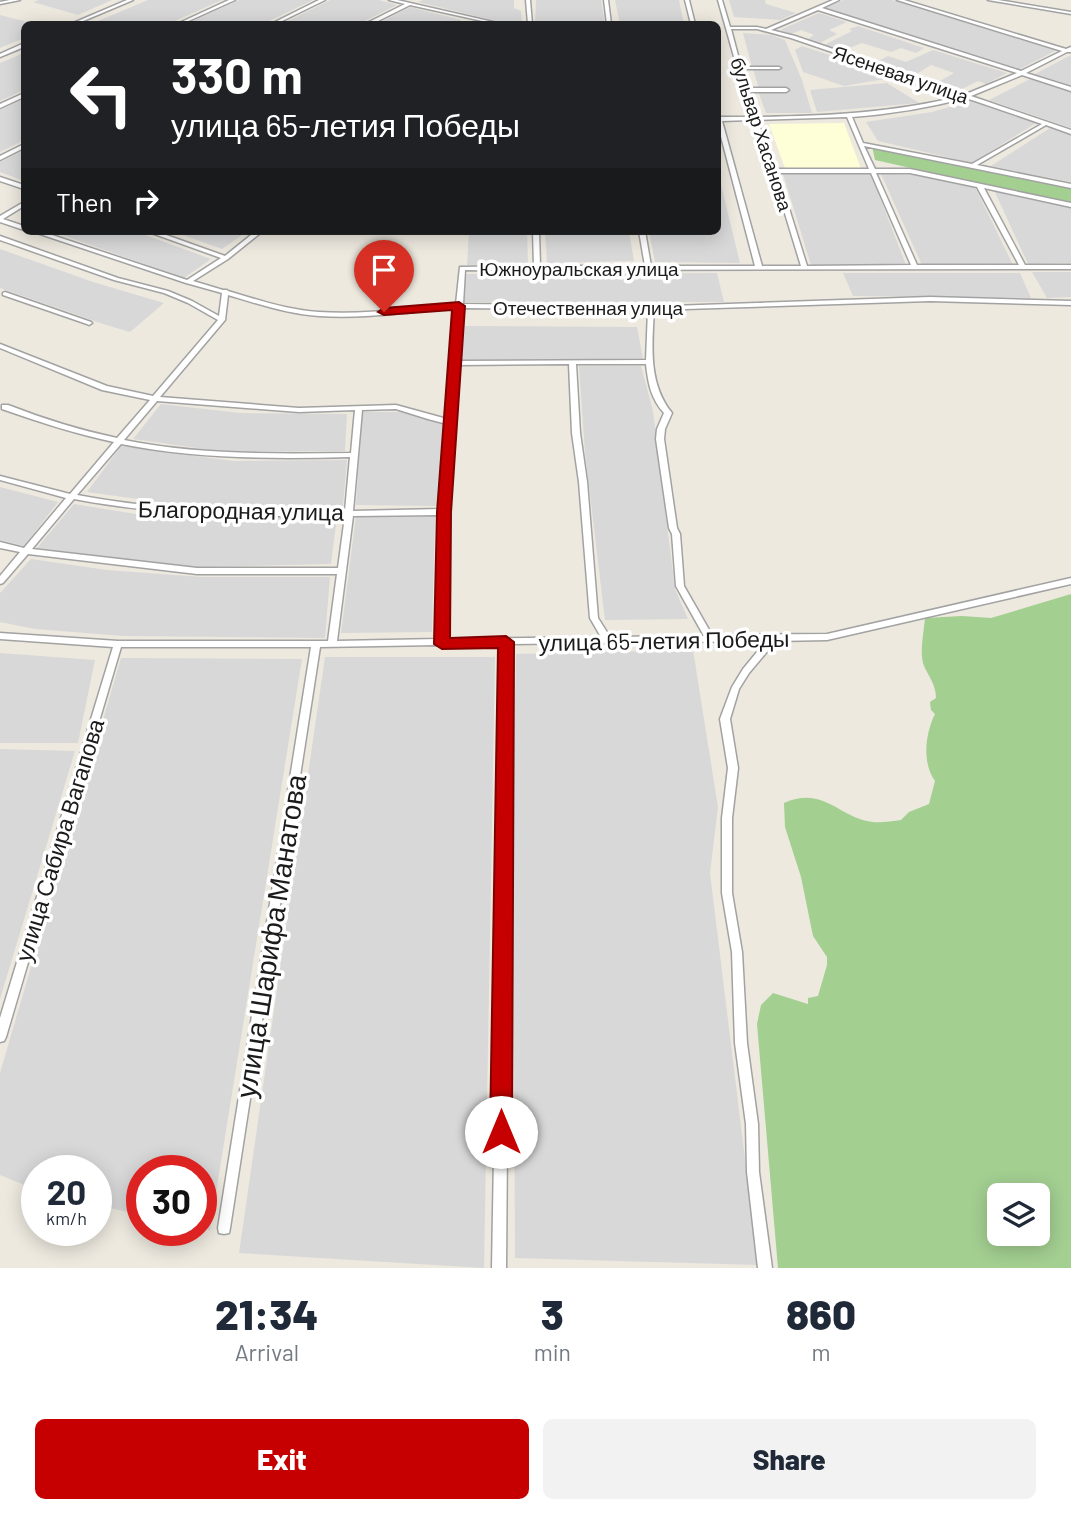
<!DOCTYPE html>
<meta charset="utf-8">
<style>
:root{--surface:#fff;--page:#f2f2f3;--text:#1f2937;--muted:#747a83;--accent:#c60000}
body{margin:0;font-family:Barlow,sans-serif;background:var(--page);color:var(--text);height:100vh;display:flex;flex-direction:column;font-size:26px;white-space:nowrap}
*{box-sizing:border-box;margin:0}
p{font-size:23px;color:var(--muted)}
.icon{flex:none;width:38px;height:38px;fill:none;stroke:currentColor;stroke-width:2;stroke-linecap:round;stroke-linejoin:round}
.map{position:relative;height:1268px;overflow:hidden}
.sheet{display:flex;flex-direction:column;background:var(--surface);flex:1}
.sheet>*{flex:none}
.hud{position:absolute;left:21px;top:21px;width:700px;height:214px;border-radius:10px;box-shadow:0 4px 18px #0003;background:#202124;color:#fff;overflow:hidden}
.controls{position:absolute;left:987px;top:1183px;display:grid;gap:14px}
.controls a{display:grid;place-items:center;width:63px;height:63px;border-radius:10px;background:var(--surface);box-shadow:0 4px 18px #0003;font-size:35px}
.speed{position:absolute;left:21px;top:1155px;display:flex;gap:14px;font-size:35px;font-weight:700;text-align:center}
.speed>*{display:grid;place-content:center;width:91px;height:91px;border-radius:50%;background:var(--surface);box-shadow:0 4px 18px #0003;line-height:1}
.speed small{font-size:18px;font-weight:400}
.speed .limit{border:10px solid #d22;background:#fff;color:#111}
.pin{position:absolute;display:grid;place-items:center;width:60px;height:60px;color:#fff;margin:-72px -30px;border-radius:50% 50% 50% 0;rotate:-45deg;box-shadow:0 0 7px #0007}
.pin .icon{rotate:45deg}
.me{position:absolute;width:77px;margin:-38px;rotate:0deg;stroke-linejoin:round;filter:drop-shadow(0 0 5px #0008)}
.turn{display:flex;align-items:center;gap:24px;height:147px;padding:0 35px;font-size:32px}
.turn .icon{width:91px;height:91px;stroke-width:2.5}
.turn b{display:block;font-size:49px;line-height:60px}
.then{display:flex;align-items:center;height:66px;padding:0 35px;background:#0003;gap:14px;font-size:26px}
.eta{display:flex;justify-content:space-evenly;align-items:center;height:119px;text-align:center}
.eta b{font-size:42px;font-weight:800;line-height:49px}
.action{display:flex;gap:14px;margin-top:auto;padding:14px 35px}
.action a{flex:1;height:80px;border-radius:10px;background:var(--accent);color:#fff;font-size:28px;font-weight:800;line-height:80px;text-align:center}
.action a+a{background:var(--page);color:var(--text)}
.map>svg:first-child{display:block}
.residential{fill:#d9d8d8}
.education{fill:#ffffd7}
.forest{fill:#a3cf91;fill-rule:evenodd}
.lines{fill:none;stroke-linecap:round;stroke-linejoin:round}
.minor-casing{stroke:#a2a2a2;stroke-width:3}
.minor{fill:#fff;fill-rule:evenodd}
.route{fill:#c60000;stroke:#810000;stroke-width:2}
.labels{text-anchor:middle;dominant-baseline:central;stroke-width:7;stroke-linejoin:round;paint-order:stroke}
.far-street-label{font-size:19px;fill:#1b1b1b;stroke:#fff}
.street-label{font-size:23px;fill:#1b1b1b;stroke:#fff}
.near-street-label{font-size:28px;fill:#1b1b1b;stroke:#fff}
</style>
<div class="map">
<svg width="1071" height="1268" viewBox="0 0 1071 1268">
<rect width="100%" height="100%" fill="#ede9df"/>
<path class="residential" d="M39 0H112L78 15 33 2Z
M148 0H222L168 24H91Z
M239 0H313L263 24H186Z
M330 0H379L397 5 359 24H282Z
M423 0H514V8L521 11 522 24H509L418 2Z
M536 0H601L605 24H535Z
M615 0H679L684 24H620Z
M729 0H765L766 4 796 13 780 20 734 17Z
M844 0H892L1057 50 1018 70 822 8Z
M410 7 462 20 453 24H377Z
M819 13 847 22 829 30 837 34 820 43 808 39 814 35 801 30 791 34 780 30Z
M0 15 36 24H24V38L0 48Z
M858 26 924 48 916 53 901 48 891 52 862 43 839 52 822 46 852 31 849 29Z
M743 33 771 35 785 40 802 80 812 113H766L758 91 790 89H759L753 69 783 68 752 67Z
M802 46 896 77 844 86 803 72 795 50Z
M933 50 1007 73 986 84 978 81 958 91 935 84 954 73 931 65 918 73 875 63 888 56 906 62Z
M24 53V90L0 101V63Z
M1071 55V87L1033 75Z
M1030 79 1071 92V128L989 100Z
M887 83 919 103 817 112 810 90Z
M24 99V140L0 152V110Z
M970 101 1036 123 972 163 878 141 866 122 932 112Z
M1050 128 1071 135V182L991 166Z
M24 150V181L0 172V162Z
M718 172 740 263 655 262 649 231H718Z
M783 174H871L906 265H811Z
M881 174 917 175 975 187 1013 265H922Z
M994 190 1071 207V263L1028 264Z
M51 231H134L211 259 184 278Z
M172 231H248L222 249Z
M469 231H527L528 264 467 265Z
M545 231H629L634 261 547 263Z
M0 249 93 282 164 303 130 332 103 324 0 288Z
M1032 272H1071V297L1047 298Z
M717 273 724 302H463L466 274Z
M843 273H1020L1031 298 853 296Z
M465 326 637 327 643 359 461 360Z
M579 366H641L653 411 675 589 688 619 605 620 585 453Z
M161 404 240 413 347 414 345 451 225 452 133 439Z
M362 412H413L446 425 438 506 356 505Z
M121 446 233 461 347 460 343 506 181 505 87 492Z
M0 487 58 502 24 546 0 540Z
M74 504 148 516 337 517 331 564 193 567 37 548Z
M356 516 435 517 432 632 341 633Z
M31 559 107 570 202 577H330L325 638 123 636 35 629 0 622V593Z
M693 650 718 807 710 873 758 1265 515 1258 513 791 516 654Z
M0 653 95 660 78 743H0Z
M325 657H495L484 1268 239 1253Z
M121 658 302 659 210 1230 201 1228V1171H142V1215L96 1205V1171H37V1190L0 1175V1073Z
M0 749 75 751 0 999Z"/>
<path class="education" d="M844 123 861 169 785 168 769 124Z"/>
<path class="forest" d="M872 146 1071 188V204L875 160Z
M1071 594V1268H778L757 1024 761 1005 773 993 808 1004V998L818 996 827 965V957L813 936 801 877 785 827 784 803C824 785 840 819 873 822 882 823 892 821 901 820L909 812 929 804 935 781C922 763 925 734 935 714L931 710 930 702 936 698C936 685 929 677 924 666 919 654 924 631 925 618L962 616 991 618ZM999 1195H1038V1234H999Z"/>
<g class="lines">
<g class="minor-casing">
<path id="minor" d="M10 0H20L0 4V2Z
M127 0H133L76 24H71Z
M229 0H235L182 24H177Z
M319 0H325L276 24H271Z
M389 0H397L502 24H496L410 5 372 24H367V23L405 4Z
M526 0H530L532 24H528Z
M604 0H608L611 24H607Z
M685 0H689L695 24H691Z
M718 0H722L730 27H757L766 29 833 0H839L822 8 1021 71 1062 51 897 0H904L1066 49 1071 47V52H1067L1026 73 1071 87V91L1022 75 971 96 1071 130V134L1046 125 977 165 1071 184V188L864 146 875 169H910L1071 203V207L984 188 1025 265H1071V269L540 270 537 271 465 270 463 304 672 306 930 297 1071 301V305L930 301 654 310C652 345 648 384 672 413L665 429 664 439 677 528 680 534 684 586 712 635 827 634 1071 578V584L827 640 776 641 749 673 739 689 730 719 738 768 732 818V893L742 952 747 1043 758 1124 759 1172 772 1268H758L747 1172 746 1124 735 1043 732 952 722 893V818L728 768 720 719 732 687 743 669 766 641 511 644 506 1268H492L503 645H446L442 647 438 645 320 647 230 1228 229 1233 224 1234 219 1233 218 1228 311 647H121L6 1037 4 1041 0 1042V1018L113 647 0 639V633L118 641H328L337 574H197L28 554 3 583 0 584V576L20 552 0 548V542L24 548 66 498 0 480V476L70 494 114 442C76 434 39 422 2 409V405H8C44 419 79 430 117 438L150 400 102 390 0 348V344L107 386 153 396 218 320 188 303 164 293 114 280 0 240V236L118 278 168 291 192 301 219 316 222 293 186 283 31 231H40L187 280 221 258 146 231H155L225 256 256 231H263L228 259 193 281 223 290H227L228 291C258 300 288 310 319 312 365 315 411 308 456 304L460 267 534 266 533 231H539L540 266H645L639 231H645L651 266H755L718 125V115L721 117H751ZM818 10 1017 73 966 94 795 36 771 30ZM731 29H757L791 38 961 96C893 113 825 116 756 117L749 92H786L789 90 786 88H748L742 69H779L781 68 779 67H741ZM966 98 1042 124 972 164 863 143 852 117C890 114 928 108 966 98ZM847 117 869 169H777L757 120ZM749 120H752L772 171 801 266H762L722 121ZM778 173H871L911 265 807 266ZM876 173H910L977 187 1019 265H917ZM228 295C258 304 288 314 319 316 364 319 410 312 456 308L447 419 396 405 299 408 160 397 225 320ZM462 308 648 310 646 360 459 361ZM569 364 572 433 579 482 590 618 601 637 446 639 448 512 458 365ZM576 364H646C648 383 651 399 664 413L657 429 656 439 669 528 672 534 676 586 704 636 610 637 598 618 587 482 580 433ZM157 401 299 412 355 410 351 453C276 454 198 455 124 440ZM396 409 428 419 447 424 440 509 353 511 362 410ZM121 444C196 459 274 459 350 457L345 511C255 512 166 512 77 495ZM74 499C163 516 254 517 345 516L338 568H197L32 549ZM440 515 438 639 337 641 353 516Z
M988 0H998L1071 12V14Z
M22 44H24V47L0 57V54Z
M22 94H24V97L0 108V104Z
M24 144V148L0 160V156Z
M0 177 24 185V189L0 181Z
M24 202V206L3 219 24 226V230L0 222V216Z
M5 292 91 322 92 323 89 325 87 324 3 295V293Z"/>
</g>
<use href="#minor" class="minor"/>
</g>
<path class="route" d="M459 302 465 306 451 512 450 638 506 636 514 642 512 1132 509 1140 501 1143 493 1140 490 1132 498 648 442 649 434 644 437 512 452 310 384 315 378 312 384 308Z"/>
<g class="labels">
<g class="far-street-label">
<text transform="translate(901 74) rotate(19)">Ясеневая улица</text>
<text transform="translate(762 134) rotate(72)">бульвар Хасанова</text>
<text x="579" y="268">Южноуральская улица</text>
<text x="588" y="307">Отечественная улица</text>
</g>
<g class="street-label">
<text transform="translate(241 510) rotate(1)">Благородная улица</text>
<text transform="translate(664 640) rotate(-1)">улица 65-летия Победы</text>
<text transform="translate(59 840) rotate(-73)">улица Сабира Вагапова</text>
</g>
<g class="near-street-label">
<text transform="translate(270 936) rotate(-81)">улица Шарифа Манатова</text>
</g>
</g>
</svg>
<div class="controls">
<a><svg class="icon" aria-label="layers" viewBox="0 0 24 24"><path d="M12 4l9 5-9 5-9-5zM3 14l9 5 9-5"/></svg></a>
</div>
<div class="speed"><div>20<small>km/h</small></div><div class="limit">30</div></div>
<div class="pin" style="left:384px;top:312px;background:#d93025"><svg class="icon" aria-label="arrive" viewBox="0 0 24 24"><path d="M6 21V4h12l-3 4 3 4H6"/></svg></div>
<svg class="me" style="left:501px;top:1132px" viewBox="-20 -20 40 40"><circle r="19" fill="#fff"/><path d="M0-13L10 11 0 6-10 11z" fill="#c60000"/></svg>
<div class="hud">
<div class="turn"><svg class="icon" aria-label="left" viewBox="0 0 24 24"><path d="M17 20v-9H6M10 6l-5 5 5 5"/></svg><div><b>330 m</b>улица 65-летия Победы</div></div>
<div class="then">Then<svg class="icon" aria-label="right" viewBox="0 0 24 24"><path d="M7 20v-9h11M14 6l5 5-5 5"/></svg></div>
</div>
</div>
<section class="sheet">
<div class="eta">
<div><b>21:34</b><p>Arrival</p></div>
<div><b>3</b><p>min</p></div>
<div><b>860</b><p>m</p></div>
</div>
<div class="action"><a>Exit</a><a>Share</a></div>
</section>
